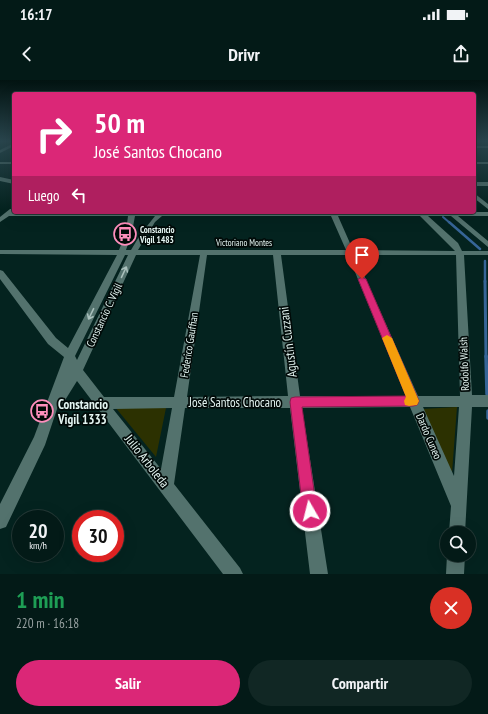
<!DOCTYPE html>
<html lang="es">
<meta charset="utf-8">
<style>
:root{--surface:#031a17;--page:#112724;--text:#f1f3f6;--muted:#97a1a1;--line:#243836;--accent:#db2777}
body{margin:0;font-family:"PT Sans Narrow",sans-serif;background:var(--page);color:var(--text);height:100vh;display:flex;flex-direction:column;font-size:15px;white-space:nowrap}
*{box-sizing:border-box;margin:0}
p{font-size:13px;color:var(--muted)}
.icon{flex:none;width:22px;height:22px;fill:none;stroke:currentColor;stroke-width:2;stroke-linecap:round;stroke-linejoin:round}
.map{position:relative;height:494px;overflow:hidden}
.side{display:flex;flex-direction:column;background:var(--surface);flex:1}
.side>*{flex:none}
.banner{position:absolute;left:12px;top:12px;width:464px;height:122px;border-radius:4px;box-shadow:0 4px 16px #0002,0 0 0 1px var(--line);background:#db2777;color:#fff;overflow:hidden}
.fabs{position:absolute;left:440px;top:446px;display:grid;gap:8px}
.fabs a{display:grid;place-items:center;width:36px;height:36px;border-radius:50%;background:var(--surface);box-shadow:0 4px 16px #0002,0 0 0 1px var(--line);font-size:20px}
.speed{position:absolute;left:12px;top:430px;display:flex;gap:8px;font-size:20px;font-weight:700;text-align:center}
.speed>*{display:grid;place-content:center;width:52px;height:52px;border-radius:50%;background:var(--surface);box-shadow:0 4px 16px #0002,0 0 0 1px var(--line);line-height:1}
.speed small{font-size:10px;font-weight:400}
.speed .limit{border:6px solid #d22;background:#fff;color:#111}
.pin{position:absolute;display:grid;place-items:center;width:34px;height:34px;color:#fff;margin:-41px -17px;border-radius:50% 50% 50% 0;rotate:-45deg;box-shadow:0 0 4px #0007}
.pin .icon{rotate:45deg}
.me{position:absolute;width:44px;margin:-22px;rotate:352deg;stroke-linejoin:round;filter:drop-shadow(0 0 3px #0008)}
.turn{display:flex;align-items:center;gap:14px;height:84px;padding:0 16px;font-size:18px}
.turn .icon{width:52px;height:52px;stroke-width:2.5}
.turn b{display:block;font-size:28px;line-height:34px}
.then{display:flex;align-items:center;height:38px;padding:0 16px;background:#0003;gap:8px;font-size:15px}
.round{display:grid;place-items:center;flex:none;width:42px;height:42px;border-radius:21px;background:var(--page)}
.headline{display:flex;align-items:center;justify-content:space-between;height:68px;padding:0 16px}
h1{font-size:24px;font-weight:800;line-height:30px;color:#1e9e55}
.cta{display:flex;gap:8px;margin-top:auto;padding:8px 16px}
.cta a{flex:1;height:46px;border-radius:24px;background:var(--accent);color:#fff;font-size:16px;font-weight:800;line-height:46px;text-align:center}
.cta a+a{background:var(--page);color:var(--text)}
.status{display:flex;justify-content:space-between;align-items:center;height:28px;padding:0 20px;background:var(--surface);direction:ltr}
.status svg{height:11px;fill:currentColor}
header{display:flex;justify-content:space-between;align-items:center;height:52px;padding:0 16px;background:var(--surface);font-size:18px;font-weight:800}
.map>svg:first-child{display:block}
.green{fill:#2c3101}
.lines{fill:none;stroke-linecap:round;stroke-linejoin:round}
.stream-far3{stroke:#366597;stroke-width:2}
.stream-far2{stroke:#366597;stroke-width:2.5}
.stream-far1{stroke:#366597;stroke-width:3}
.stream{stroke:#366597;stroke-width:3.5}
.minor{fill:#53726d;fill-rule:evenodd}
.oneway{stroke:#a9c0bc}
.route{fill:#db2777;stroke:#8e194d}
.slow{fill:#f59e0b}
.labels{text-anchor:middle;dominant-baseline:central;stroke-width:3.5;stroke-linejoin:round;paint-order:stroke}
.far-poi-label{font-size:9px;font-weight:bold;fill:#e3f4f1;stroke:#010a08;text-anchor:start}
.far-street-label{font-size:9px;fill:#e3f4f1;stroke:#010a08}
.street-label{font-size:11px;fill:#e3f4f1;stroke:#010a08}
.near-street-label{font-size:13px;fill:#e3f4f1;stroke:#010a08}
.near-poi-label{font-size:13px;font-weight:bold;fill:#e3f4f1;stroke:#010a08;text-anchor:start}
</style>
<div class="status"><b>16:17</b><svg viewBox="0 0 49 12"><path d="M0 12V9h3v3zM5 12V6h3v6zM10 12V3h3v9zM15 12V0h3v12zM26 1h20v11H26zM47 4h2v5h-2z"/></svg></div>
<header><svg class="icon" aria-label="back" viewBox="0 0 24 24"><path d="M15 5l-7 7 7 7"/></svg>Drivr<svg class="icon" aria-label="share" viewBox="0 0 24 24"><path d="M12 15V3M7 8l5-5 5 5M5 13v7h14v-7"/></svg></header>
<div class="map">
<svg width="488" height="494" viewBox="0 0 488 494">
<rect width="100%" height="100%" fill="#04231f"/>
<path class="green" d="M115 327 166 328 156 377Z
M457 327 452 393 422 329Z"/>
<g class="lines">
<path class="stream-far3" d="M443 137 450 143"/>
<path class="stream-far2" d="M449 142 480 169
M485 181V202"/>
<path class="stream-far1" d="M485 201 486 277"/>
<path class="stream" d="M486 276 487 314
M488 331V338"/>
<path class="minor" d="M14 63V66L0 73V70Z
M474 66H488V68H474Z
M0 82H14V84H0Z
M474 82H488V84H474Z
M0 97 14 100V104L0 101Z
M474 102H488V106H474Z
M474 113 488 124V129L474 118Z
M10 129H14L13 132H488V136H458L488 161V167L451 136H428L458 163 462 171H488V175H464L472 315H488V327H472L465 453H449L451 426 410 327 302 328 328 494H310L290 328H185L174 404 240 488 243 494H223L77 301 62 325 58 326 45 365 6 447 0 449V424L34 357 64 277 48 264 0 199V190L3 191 56 258 68 268 117 175 0 174V170H119L126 152 128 136H9L0 142V137ZM135 136H155L140 155 131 170H126L132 152ZM162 136H331L346 170H138L155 142ZM338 136H420L455 171 353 170ZM125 175H128L77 280 75 276ZM136 175H200L174 317H104L83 290ZM207 175H273L288 316 187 317ZM281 175H348L406 316H300ZM355 175H456L460 316H418ZM423 327H459L454 396ZM172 328 161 389 113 329Z
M447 475H465L464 494H446Z"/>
</g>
<defs><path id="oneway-shaft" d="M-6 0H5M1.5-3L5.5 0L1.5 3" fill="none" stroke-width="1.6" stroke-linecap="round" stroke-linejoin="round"/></defs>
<g class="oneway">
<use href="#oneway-shaft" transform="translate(124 192) rotate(-65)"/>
<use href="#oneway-shaft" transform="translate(91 234) rotate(116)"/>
</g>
<linearGradient id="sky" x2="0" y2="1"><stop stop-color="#021311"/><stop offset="0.47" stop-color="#29454d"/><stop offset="1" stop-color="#29454d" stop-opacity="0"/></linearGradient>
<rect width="488" height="130" fill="url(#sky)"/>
<path class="route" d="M362 197 366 199 419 321 417 325 413 326 302 327 317 431 315 437 310 439 305 437 303 431 290 322 291 318 295 317 406 316 358 199Z"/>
<path class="slow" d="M387 255 392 258 419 321 417 325 409 326 405 325 404 321 406 317 382 258Z"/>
<defs>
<g id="bus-ring" transform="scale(1.15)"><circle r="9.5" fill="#010a08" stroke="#fe8ebc" stroke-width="1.5"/><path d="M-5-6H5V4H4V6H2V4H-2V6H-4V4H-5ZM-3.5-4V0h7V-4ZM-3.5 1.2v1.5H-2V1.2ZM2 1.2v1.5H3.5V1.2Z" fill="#fe8ebc"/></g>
</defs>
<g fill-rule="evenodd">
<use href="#bus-ring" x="125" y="154"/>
<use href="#bus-ring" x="42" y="331"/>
</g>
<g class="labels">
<g class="far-poi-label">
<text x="140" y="149">Constancio<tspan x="140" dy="10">Vigil 1483</tspan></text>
</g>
<g class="far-street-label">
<text x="244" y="162">Victoriano Montes</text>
</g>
<g class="street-label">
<text transform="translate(104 235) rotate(-65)">Constancio C. Vigil</text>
<text transform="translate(189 265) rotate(-81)">Federico Gauffian</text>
<text transform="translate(464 284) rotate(-92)">Rodolfo Walsh</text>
<text transform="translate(429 356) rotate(67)">Dardo Cuneo</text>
</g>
<g class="near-street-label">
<text transform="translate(288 262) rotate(-97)">Agustín Cuzzani</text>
<text x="235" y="322">José Santos Chocano</text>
<text transform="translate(147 381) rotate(52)">Julio Arboleda</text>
</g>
<g class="near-poi-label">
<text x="58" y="324">Constancio<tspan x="58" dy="15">Vigil 1333</tspan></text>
</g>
</g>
</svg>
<div class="fabs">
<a><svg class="icon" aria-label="search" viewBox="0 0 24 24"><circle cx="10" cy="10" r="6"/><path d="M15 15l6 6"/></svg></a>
</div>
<div class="speed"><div>20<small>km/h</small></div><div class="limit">30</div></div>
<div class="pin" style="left:362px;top:199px;background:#d93025"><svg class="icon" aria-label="arrive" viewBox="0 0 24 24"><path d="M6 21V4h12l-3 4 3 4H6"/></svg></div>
<svg class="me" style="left:310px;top:431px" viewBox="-20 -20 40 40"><circle r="17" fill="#db2777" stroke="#fff" stroke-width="3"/><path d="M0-11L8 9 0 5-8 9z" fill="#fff"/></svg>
<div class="banner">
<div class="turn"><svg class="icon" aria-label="right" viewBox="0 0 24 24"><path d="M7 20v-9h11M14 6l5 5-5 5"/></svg><div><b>50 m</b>José Santos Chocano</div></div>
<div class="then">Luego<svg class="icon" aria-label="left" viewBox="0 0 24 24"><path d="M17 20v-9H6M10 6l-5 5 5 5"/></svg></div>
</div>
</div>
<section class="side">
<div class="headline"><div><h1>1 min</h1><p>220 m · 16:18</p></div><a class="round" style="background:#d93025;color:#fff"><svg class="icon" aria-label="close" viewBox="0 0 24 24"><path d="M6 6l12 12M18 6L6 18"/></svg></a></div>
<div class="cta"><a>Salir</a><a>Compartir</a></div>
</section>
